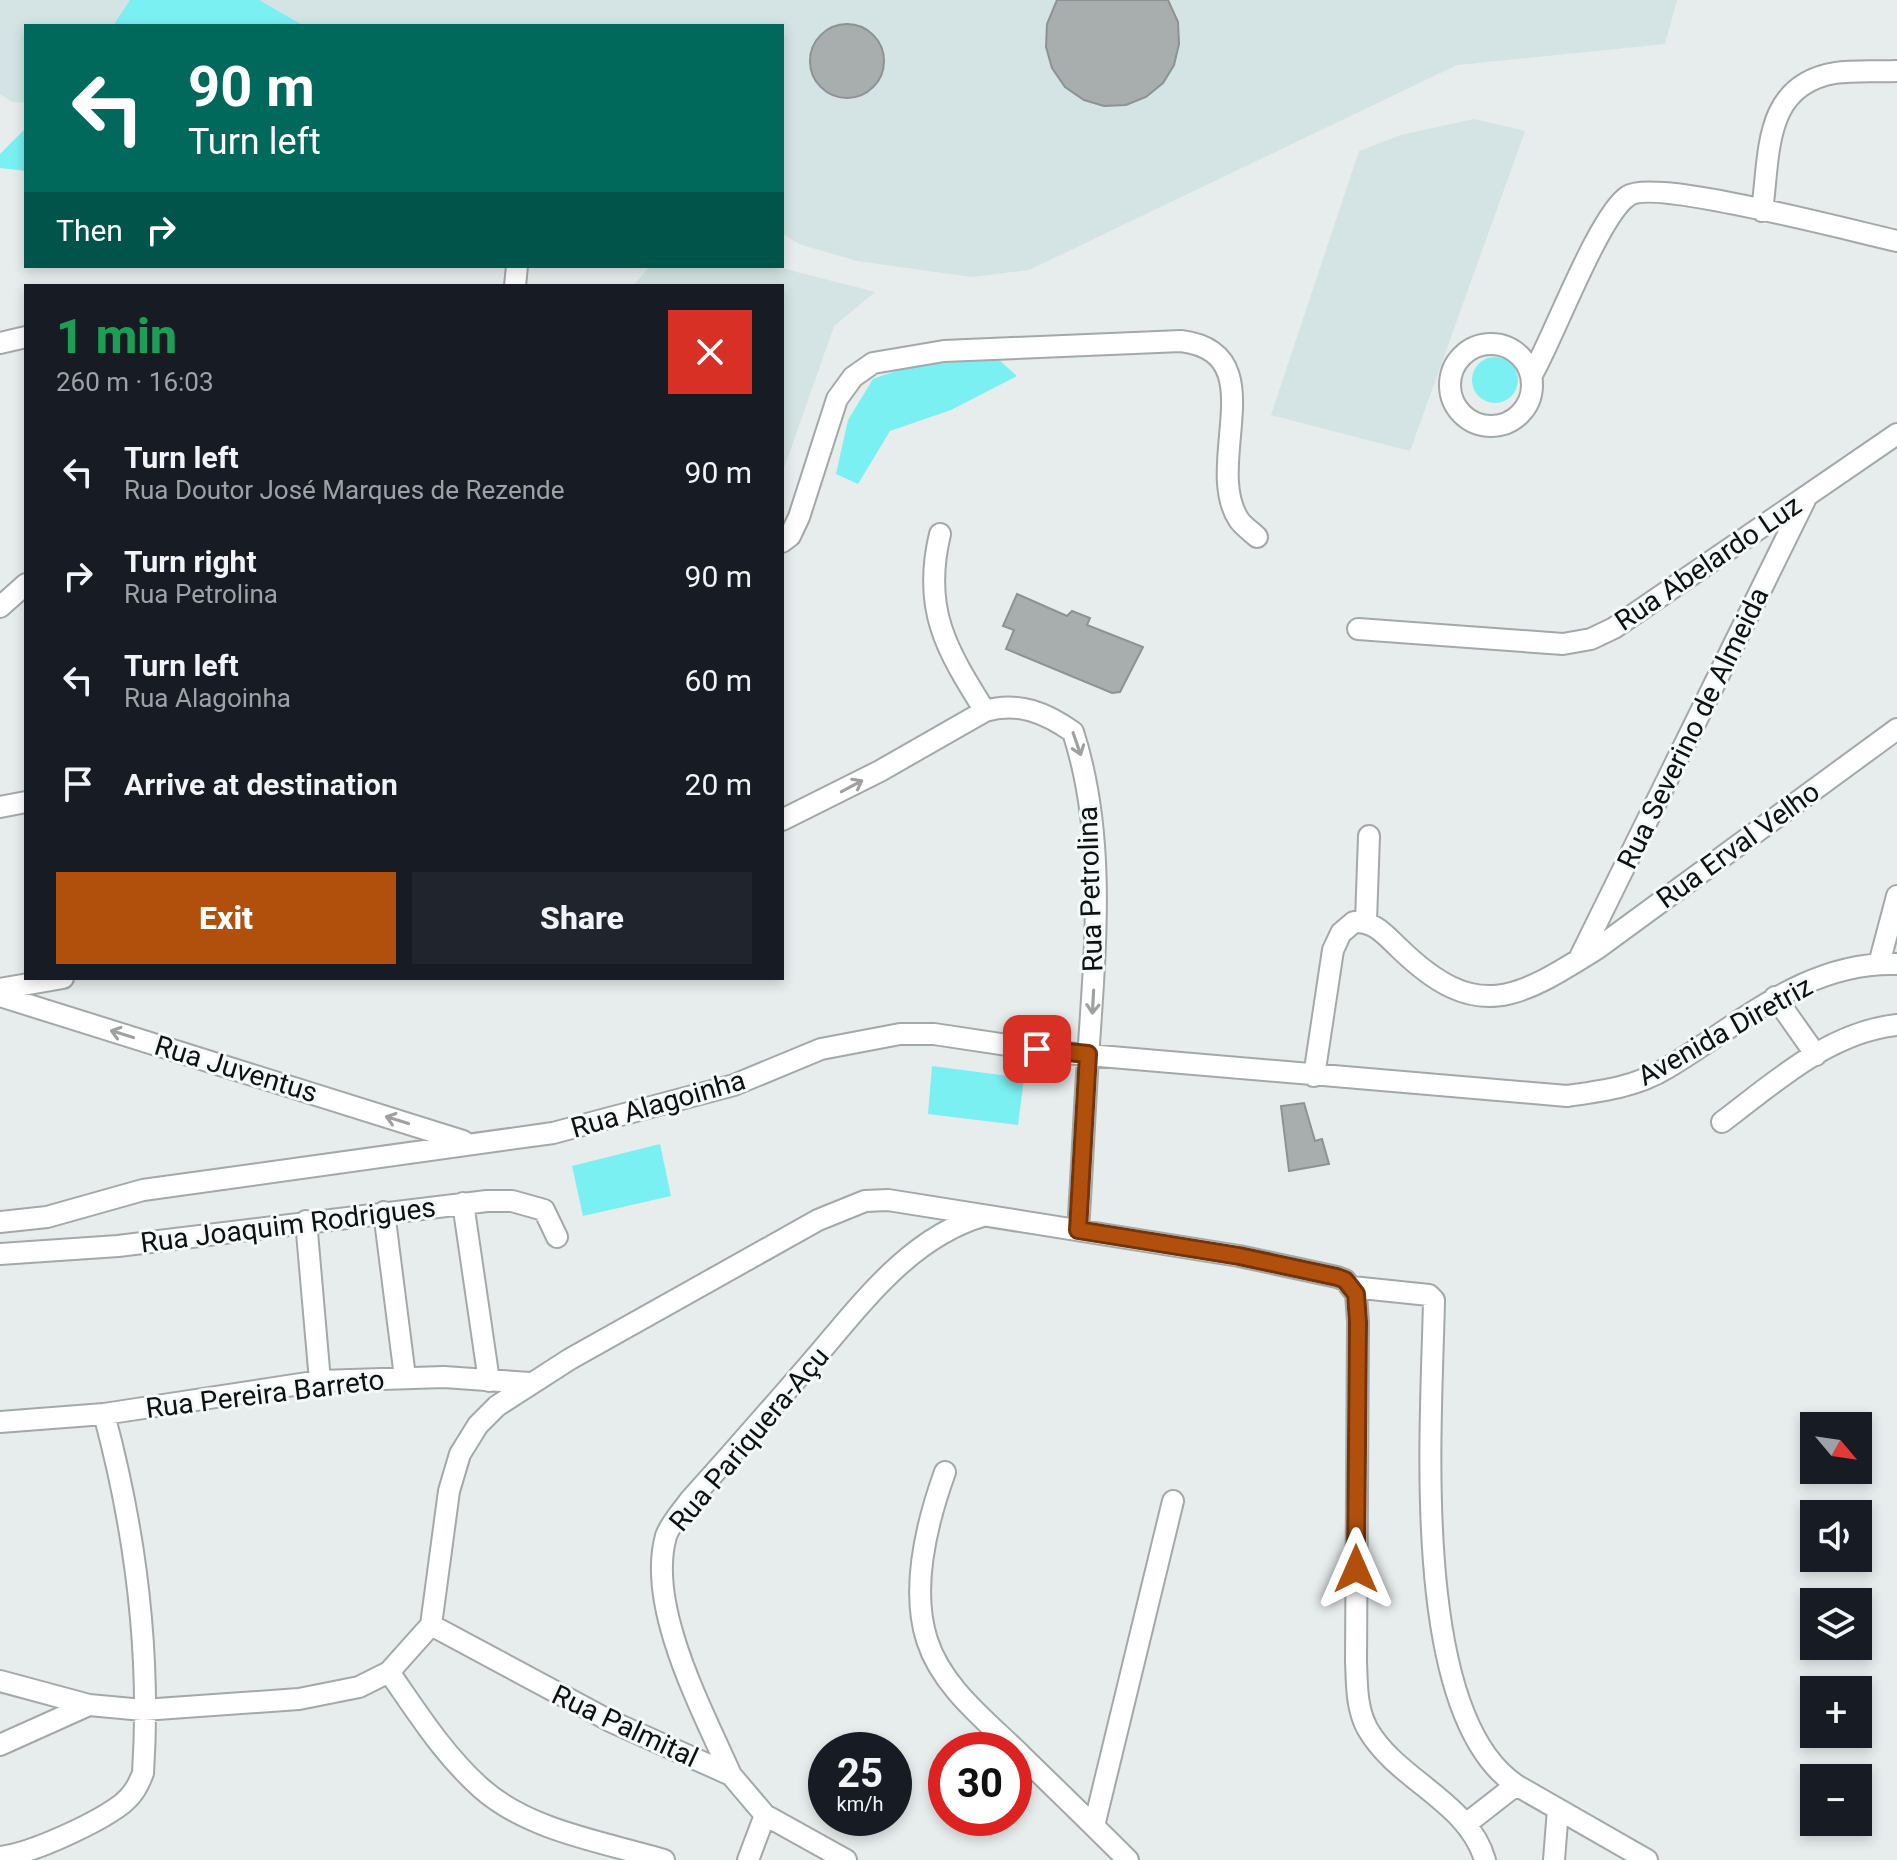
<!DOCTYPE html>
<meta charset="utf-8">
<style>
:root{--surface:#171b24;--page:#20242c;--text:#f1f3f6;--muted:#9ea1a6;--accent:#b0500c}
body{margin:0;font-family:Roboto,sans-serif;background:var(--page);color:var(--text);height:100vh;display:flex;flex-direction:column;font-size:30px;white-space:nowrap}
*{box-sizing:border-box;margin:0}
p{font-size:26px;color:var(--muted)}
.icon{flex:none;width:44px;height:44px;fill:none;stroke:currentColor;stroke-width:2;stroke-linecap:round;stroke-linejoin:round}
.map{position:relative;flex:1;overflow:hidden}
.panel{position:absolute;left:24px;top:284px;width:760px;height:696px;display:flex;flex-direction:column;background:var(--surface);border-radius:0px;box-shadow:0 4px 12px #0003}
.panel>*{flex:none}
.top-card{position:absolute;left:24px;top:24px;width:760px;height:244px;border-radius:0px;box-shadow:0 4px 12px #0003;background:#00695c;color:#fff;overflow:hidden}
.needle{width:52px;rotate:119deg}
.controls{position:absolute;left:1800px;top:1412px;display:grid;gap:16px}
.controls a{display:grid;place-items:center;width:72px;height:72px;border-radius:0px;background:var(--surface);box-shadow:0 4px 12px #0003;font-size:40px}
.speed{position:absolute;left:808px;top:1732px;display:flex;gap:16px;font-size:40px;font-weight:700;text-align:center}
.speed>*{display:grid;place-content:center;width:104px;height:104px;border-radius:50%;background:var(--surface);box-shadow:0 4px 12px #0003;line-height:1}
.speed small{font-size:20px;font-weight:400}
.speed .limit{border:12px solid #d22;background:#fff;color:#111}
.pin{position:absolute;display:grid;place-items:center;width:68px;height:68px;color:#fff;margin:-34px;border-radius:16px;box-shadow:0 4px 12px #0006}
.me{position:absolute;width:88px;margin:-44px;rotate:0deg;stroke-linejoin:round;filter:drop-shadow(0 0 6px #0008)}
.turn{display:flex;align-items:center;gap:28px;height:168px;padding:0 32px;font-size:36px}
.turn .icon{width:104px;height:104px;stroke-width:2.5}
.turn b{display:block;font-size:56px;line-height:68px}
.then{display:flex;align-items:center;height:76px;padding:0 32px;background:#0003;gap:16px;font-size:30px}
.round{display:grid;place-items:center;flex:none;width:84px;height:84px;border-radius:0px;background:var(--page)}
.headline{display:flex;align-items:center;justify-content:space-between;height:136px;padding:0 32px}
h1{font-size:48px;font-weight:800;line-height:60px;color:#1e9e55}
.button{display:flex;gap:16px;margin-top:auto;padding:16px 32px}
.button a{flex:1;height:92px;border-radius:0px;background:var(--accent);color:#fff;font-size:32px;font-weight:800;line-height:92px;text-align:center}
.button a+a{background:var(--page);color:var(--text)}
ul{padding:0;list-style:none}
li{display:flex;align-items:center;gap:24px;height:104px;padding:0 32px}
li div{flex:1}
li b{display:block;font-size:30px}
li em{font-style:normal}
.map>svg:first-child{display:block}
.built{fill:#d4e3e3}
.green{fill:#7bf0f3}
.building{fill:#a8adad;stroke:#8d9292;stroke-width:2}
.lines{fill:none;stroke-linecap:round;stroke-linejoin:round}
.minor-casing{stroke:#a3a8a8;stroke-width:24}
.minor{stroke:#fff;stroke-width:20}
.oneway{stroke:#9fa0a0}
.route-casing{stroke:#723408;stroke-width:20}
.route{stroke:#b0500c;stroke-width:14}
.labels{text-anchor:middle;dominant-baseline:central;stroke-width:6;stroke-linejoin:round;paint-order:stroke}
.street-label{font-size:28px;fill:#0f1111;stroke:#f4f9f9}
</style>
<div class="map">
<svg width="1897" height="1860" viewBox="0 0 1897 1860">
<rect width="100%" height="100%" fill="#e7ecec"/>
<path class="built" d="M0 0H1677L1665 44 1457 65 1029 270 972 277 857 261 799 244 782 233V26H26V103L12 102 0 94Z
M1474 119 1525 131 1410 451 1271 415 1359 151 1401 135Z
M650 266H774L875 292 834 326 782 474V286H633Z"/>
<path class="green" d="M130 0H259L304 26H113Z
M26 128V171L0 168V154Z
M1472 380a23 23 0 1 1 46 0a23 23 0 1 1-46 0Z
M998 359 1017 376 951 410 890 431 858 484 836 474 848 420 873 379 910 366Z
M932 1066 1024 1078 1018 1125 928 1114Z
M660 1144 671 1196 583 1216 572 1166Z"/>
<path class="building" d="M1057 0H1168L1178 22 1179 44 1174 65 1163 83 1146 97 1126 105 1104 106 1084 100 1065 87 1052 68 1046 47 1047 24Z
M810 61a37 37 0 1 1 74 0a37 37 0 1 1-74 0Z
M1017 594 1067 616 1072 611 1090 618 1087 625 1143 647 1120 692 1112 693 1006 649 1014 630 1003 626Z
M1304 1103 1315 1141 1322 1139 1329 1164 1289 1171 1281 1106Z"/>
<g class="lines">
<g class="minor-casing">
<path id="minor" d="M1762 211C1770 153 1763 85 1835 73 1855 70 1877 72 1897 71
M515 286 517 266
M0 343 26 337
M1450 385a41 41 0 1 1 82 0a41 41 0 1 1-82 0Z
M1533 373C1554 336 1599 215 1628 196 1654 178 1856 232 1897 241
M940 534C922 609 946 649 985 711
M782 542 790 536 799 517 837 399 853 377 873 363 944 351 1181 341C1276 353 1202 464 1239 520 1243 526 1252 532 1257 537
M0 607 26 584
M1358 629 1563 644 1591 639 1614 628 1897 434
M0 807 26 802
M782 820 880 771 985 711C1018 701 1046 713 1073 732 1107 837 1095 950 1088 1059 1084 1116 1082 1173 1078 1230
M1366 921 1369 836
M1579 959 1805 500
M1879 964 1897 896
M0 989 63 978
M0 996 463 1141
M1775 997 1816 1055
M1314 1076 1333 950 1341 933 1354 922C1375 921 1385 935 1399 948 1477 1024 1517 999 1598 948L1897 729
M1722 1122C1774 1083 1829 1032 1897 1025
M463 1203 489 1381
M384 1212 405 1377
M306 1221 320 1381
M0 1222 47 1217 143 1190 553 1133 734 1085 821 1049 900 1034H934L1053 1052 1567 1096C1602 1091 1636 1087 1667 1068 1740 1025 1805 961 1897 964
M0 1254 118 1246 487 1201H512L544 1210 557 1237
M1352 1287 1429 1295 1434 1300C1432 1418 1408 1712 1516 1785
M0 1422 104 1414 320 1381 444 1377 530 1383
M945 1472C927 1522 910 1587 927 1640 942 1688 988 1722 1023 1757 1058 1791 1093 1825 1128 1860
M431 1625 610 1721 731 1775 765 1815 748 1860
M389 1672C417 1712 443 1754 481 1788 529 1831 604 1842 664 1860
M0 1681 89 1705
M0 1745 89 1705 143 1710 299 1699 359 1687 389 1672 431 1625 449 1491 460 1454 478 1425 497 1406 570 1359 818 1220 865 1201 888 1200 1239 1256 1337 1277 1345 1280 1356 1294 1358 1322 1356 1661C1357 1683 1356 1707 1367 1728 1396 1780 1468 1801 1485 1860
M731 1775C703 1711 646 1607 666 1536 670 1524 683 1510 690 1500 730 1456 769 1411 808 1366 858 1309 907 1238 983 1216
M765 1815 846 1860
M1466 1824 1516 1785 1647 1860
M1094 1826 1173 1501
M0 1857C31 1854 97 1823 122 1804 133 1795 138 1786 143 1773 151 1651 136 1533 104 1414
M1554 1860 1558 1809"/>
</g>
<use href="#minor" class="minor"/>
</g>
<defs><path id="oneway-shaft" d="M-6 0H5M1.5-3L5.5 0L1.5 3" fill="none" stroke-width="1.6" stroke-linecap="round" stroke-linejoin="round" transform="scale(2)"/></defs>
<g class="oneway">
<use href="#oneway-shaft" transform="translate(1077 744) rotate(71)"/>
<use href="#oneway-shaft" transform="translate(852 786) rotate(-28)"/>
<use href="#oneway-shaft" transform="translate(1093 1002) rotate(93)"/>
<use href="#oneway-shaft" transform="translate(122 1034) rotate(-163)"/>
<use href="#oneway-shaft" transform="translate(397 1120) rotate(-163)"/>
</g>
<g class="lines">
<g class="route-casing">
<path id="route" d="M1037 1049 1088 1054 1078 1230 1239 1256 1337 1277 1345 1280 1356 1294 1358 1322 1356 1569"/>
</g>
<use href="#route" class="route"/>
</g>
<g class="labels">
<g class="street-label">
<text transform="translate(1708 563) rotate(-34)">Rua Abelardo Luz</text>
<text transform="translate(1693 728) rotate(-64)">Rua Severino de Almeida</text>
<text transform="translate(1738 845) rotate(-36)">Rua Erval Velho</text>
<text transform="translate(1090 889) rotate(-92)">Rua Petrolina</text>
<text transform="translate(1725 1031) rotate(-29)">Avenida Diretriz</text>
<text transform="translate(236 1069) rotate(17)">Rua Juventus</text>
<text transform="translate(658 1104) rotate(-16)">Rua Alagoinha</text>
<text transform="translate(288 1225) rotate(-7)">Rua Joaquim Rodrigues</text>
<text transform="translate(265 1394) rotate(-7)">Rua Pereira Barreto</text>
<text transform="translate(749 1439) rotate(-50)">Rua Pariquera-Açu</text>
<text transform="translate(625 1726) rotate(25)">Rua Palmital</text>
</g>
</g>
</svg>
<div class="controls">
<a><svg class="needle" viewBox="-14 -14 28 28"><path d="M0-13l5 13h-10z" fill="#e53935"/><path d="M0 13l5-13h-10z" fill="#9ea1a6"/></svg></a>
<a><svg class="icon" aria-label="sound" viewBox="0 0 24 24"><path d="M4 9h4l5-4v14l-5-4H4zM17 9q2 3 0 6"/></svg></a>
<a><svg class="icon" aria-label="layers" viewBox="0 0 24 24"><path d="M12 4l9 5-9 5-9-5zM3 14l9 5 9-5"/></svg></a>
<a>+</a>
<a>−</a>
</div>
<div class="speed"><div>25<small>km/h</small></div><div class="limit">30</div></div>
<div class="pin" style="left:1037px;top:1049px;background:#d93025"><svg class="icon" aria-label="arrive" viewBox="0 0 24 24"><path d="M6 21V4h12l-3 4 3 4H6"/></svg></div>
<svg class="me" style="left:1356px;top:1569px" viewBox="-20 -20 40 40"><path d="M0-17L14 15 0 8-14 15z" fill="#b0500c" stroke="#fff" stroke-width="4"/></svg>
<div class="top-card">
<div class="turn"><svg class="icon" aria-label="left" viewBox="0 0 24 24"><path d="M17 20v-9H6M10 6l-5 5 5 5"/></svg><div><b>90 m</b>Turn left</div></div>
<div class="then">Then<svg class="icon" aria-label="right" viewBox="0 0 24 24"><path d="M7 20v-9h11M14 6l5 5-5 5"/></svg></div>
</div>
<section class="panel">
<div class="headline"><div><h1>1 min</h1><p>260 m · 16:03</p></div><a class="round" style="background:#d93025;color:#fff"><svg class="icon" aria-label="close" viewBox="0 0 24 24"><path d="M6 6l12 12M18 6L6 18"/></svg></a></div>
<ul>
<li><svg class="icon" aria-label="left" viewBox="0 0 24 24"><path d="M17 20v-9H6M10 6l-5 5 5 5"/></svg><div><b>Turn left</b><p>Rua Doutor José Marques de Rezende</p></div><em>90 m</em></li>
<li><svg class="icon" aria-label="right" viewBox="0 0 24 24"><path d="M7 20v-9h11M14 6l5 5-5 5"/></svg><div><b>Turn right</b><p>Rua Petrolina</p></div><em>90 m</em></li>
<li><svg class="icon" aria-label="left" viewBox="0 0 24 24"><path d="M17 20v-9H6M10 6l-5 5 5 5"/></svg><div><b>Turn left</b><p>Rua Alagoinha</p></div><em>60 m</em></li>
<li><svg class="icon" aria-label="arrive" viewBox="0 0 24 24"><path d="M6 21V4h12l-3 4 3 4H6"/></svg><div><b>Arrive at destination</b></div><em>20 m</em></li>
</ul>
<div class="button"><a>Exit</a><a>Share</a></div>
</section>
</div>
